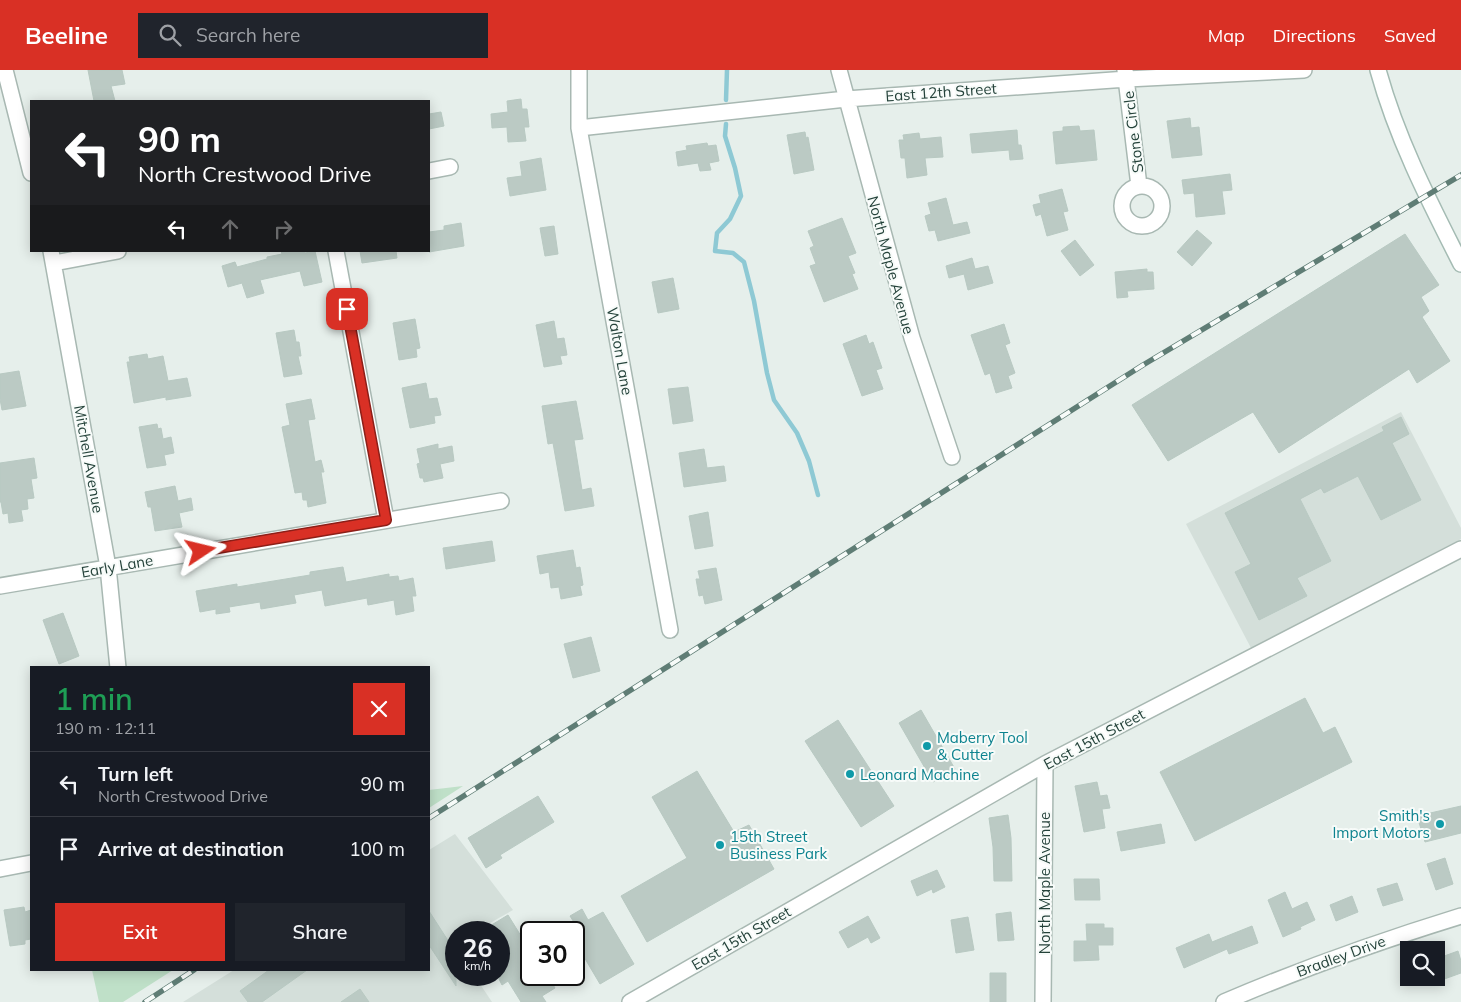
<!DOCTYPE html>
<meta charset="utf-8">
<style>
:root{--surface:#171b24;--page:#20242c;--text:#f1f3f6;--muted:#9ea1a6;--line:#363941;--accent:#d93025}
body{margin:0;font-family:Mulish,sans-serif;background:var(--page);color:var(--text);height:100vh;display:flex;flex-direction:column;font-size:19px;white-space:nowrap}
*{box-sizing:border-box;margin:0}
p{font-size:16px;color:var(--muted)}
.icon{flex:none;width:28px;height:28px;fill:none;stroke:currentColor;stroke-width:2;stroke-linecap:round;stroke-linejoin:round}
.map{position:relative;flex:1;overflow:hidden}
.details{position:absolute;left:30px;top:596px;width:400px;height:305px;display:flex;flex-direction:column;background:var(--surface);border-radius:0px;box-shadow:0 2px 12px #0003}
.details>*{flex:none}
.guide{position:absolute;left:30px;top:30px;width:400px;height:152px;border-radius:0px;box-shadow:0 2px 12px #0003;background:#202124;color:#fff;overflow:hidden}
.fabs{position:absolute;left:1400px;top:871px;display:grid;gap:10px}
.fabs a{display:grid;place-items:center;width:45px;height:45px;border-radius:0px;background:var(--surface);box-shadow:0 2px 12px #0003;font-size:25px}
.speed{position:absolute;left:445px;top:851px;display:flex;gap:10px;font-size:25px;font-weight:700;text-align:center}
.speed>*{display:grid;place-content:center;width:65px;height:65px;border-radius:50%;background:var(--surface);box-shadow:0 2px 12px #0003;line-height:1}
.speed small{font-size:12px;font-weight:400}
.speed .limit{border:2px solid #111;border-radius:8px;background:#fff;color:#111}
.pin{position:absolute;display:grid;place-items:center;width:42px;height:42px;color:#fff;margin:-21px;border-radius:10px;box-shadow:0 2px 8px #0006}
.me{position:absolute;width:55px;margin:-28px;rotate:80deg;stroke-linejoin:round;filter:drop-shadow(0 0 4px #0008)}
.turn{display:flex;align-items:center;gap:18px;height:105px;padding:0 25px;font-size:22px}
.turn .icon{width:65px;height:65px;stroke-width:2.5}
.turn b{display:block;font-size:35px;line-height:42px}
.lanes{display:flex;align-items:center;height:48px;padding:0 25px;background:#0003;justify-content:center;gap:25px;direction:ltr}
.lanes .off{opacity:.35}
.round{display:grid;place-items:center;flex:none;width:52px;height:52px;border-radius:0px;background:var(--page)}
.summary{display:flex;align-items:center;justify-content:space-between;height:85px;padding:0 25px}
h1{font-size:30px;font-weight:600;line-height:38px;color:#1e9e55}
.button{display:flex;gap:10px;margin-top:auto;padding:10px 25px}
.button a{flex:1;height:58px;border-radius:0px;background:var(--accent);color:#fff;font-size:20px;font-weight:600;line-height:58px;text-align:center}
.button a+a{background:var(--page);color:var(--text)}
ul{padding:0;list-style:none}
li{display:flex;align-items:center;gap:15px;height:65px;padding:0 25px;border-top:1px solid var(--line)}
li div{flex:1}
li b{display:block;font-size:19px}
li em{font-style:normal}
header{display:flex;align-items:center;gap:30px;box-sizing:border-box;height:70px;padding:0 25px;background:var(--accent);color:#fff}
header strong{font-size:24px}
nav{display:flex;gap:28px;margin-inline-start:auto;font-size:18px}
.search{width:350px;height:45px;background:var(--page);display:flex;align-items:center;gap:12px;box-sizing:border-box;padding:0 18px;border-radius:0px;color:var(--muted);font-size:19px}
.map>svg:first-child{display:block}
.built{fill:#d4dfda}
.green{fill:#bfe0c8}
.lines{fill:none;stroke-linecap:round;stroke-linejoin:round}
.stream{stroke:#8ec9d4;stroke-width:4.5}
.building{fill:#bbcac4;stroke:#b8c9c2}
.street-casing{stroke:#a8b8b2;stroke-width:18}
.secondary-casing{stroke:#a4bbb3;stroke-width:18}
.street{stroke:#fff;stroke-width:15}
.secondary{stroke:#fff;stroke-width:15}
.rail-casing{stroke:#5f7d75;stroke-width:5.5}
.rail{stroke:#f7fbf9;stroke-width:4;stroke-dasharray:11;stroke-linecap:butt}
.route-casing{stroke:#8d1f18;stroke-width:12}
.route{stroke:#d93025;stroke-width:9}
.culture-dot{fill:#0f9aa8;stroke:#f7fbf9;stroke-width:2}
.labels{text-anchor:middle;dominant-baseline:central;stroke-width:4;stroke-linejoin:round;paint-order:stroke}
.street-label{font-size:15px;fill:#24423a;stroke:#f7fbf9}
.culture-label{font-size:15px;fill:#0d838f;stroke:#f7fbf9;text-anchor:start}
</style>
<header>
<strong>Beeline</strong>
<div class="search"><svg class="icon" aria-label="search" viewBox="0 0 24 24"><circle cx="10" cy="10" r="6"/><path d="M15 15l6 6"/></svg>Search here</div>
<nav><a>Map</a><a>Directions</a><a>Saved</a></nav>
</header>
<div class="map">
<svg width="1461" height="932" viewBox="0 0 1461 932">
<rect width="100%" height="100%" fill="#e6efeb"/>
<path class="built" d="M1401 342 1461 458V469L1251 578 1186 454Z
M455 764 513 840 474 862H456V873L454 875 456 878V905H474L492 932H183L234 900H429V780Z"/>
<path class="green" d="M463 716 429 738V720Z
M92 900H173L123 932H99Z"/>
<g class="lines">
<path class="stream" d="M726 30 727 0
M726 54 725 66 735 98 741 126 730 149 717 163 715 181 733 183 744 192 754 231 767 303 774 330 797 363 809 391 818 425"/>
</g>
<path class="building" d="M88 0H122L125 14 111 16 115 31H94Z
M521 29 522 39H527L529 57H524L526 71 508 72 507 57 492 58 491 44 508 42 507 31Z
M441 42 444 56 429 59V44Z
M1190 48 1191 58 1199 57 1202 85 1172 88 1167 51Z
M1079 56 1080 61 1094 60 1097 90 1056 94 1053 62 1063 61V57Z
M1017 60 1018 75H1021L1023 89 1010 90 1009 80 972 83 970 64Z
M805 62 806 68 808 67 814 100 794 104 787 65Z
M919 63 920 69 941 67 943 87 925 88 927 105 907 108 905 88H901L899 70H904L903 65Z
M707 73 708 76 716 75 719 91 709 93 711 100 700 101 698 93 678 96 676 82 687 80 686 76Z
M541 88 546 120 510 126 507 108 522 106 520 92Z
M1230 104 1232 120 1222 121 1225 144 1196 147 1194 123 1184 124 1182 110Z
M1062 119 1068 141 1063 142 1068 160 1047 166 1041 144 1036 146 1033 135 1041 133 1039 125Z
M946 128 953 155 967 152 970 163 938 171 935 160 929 161 925 146 931 144 928 133Z
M842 148 856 183 848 186 855 203 852 204 858 219 824 232 810 196 816 194 810 178 814 176 808 161Z
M461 153 464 176 429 182V162L444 160V156Z
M554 156 558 184 545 186 540 158Z
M1197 160 1212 173 1192 196 1177 182Z
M1405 164 1439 215 1421 227 1429 241 1422 247 1450 291 1417 313 1409 299 1279 383 1253 342 1168 391 1132 335Z
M1075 170 1094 195 1080 206 1061 181Z
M281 181H304L305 183 315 181 322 212 304 216 300 201 260 210 264 223 247 228 242 213 228 217 222 196 235 192 237 197 267 189V187L282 184Z
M360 181H396L397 188 362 193Z
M972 188 975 199 988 196 993 213 968 220 964 204 949 208 946 196Z
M1147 199V202H1153L1154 219 1127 221 1128 227 1117 228 1115 202Z
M673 208 679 239 658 243 652 212Z
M415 249 420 278 416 279 417 287 399 290 393 253Z
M554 251 557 269 564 268 567 285 560 286 562 294 544 297 536 255Z
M1004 254 1010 273 1005 275 1015 303 1008 306 1012 318 996 323 990 303 985 305 971 265Z
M294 260 296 272H299L301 286H298L302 304 284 307 276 263Z
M866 265 869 274 873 272 882 298 876 300 883 319 862 326 843 274Z
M147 284 148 289 163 286 168 311 187 308 191 326 166 330V327L134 333 127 292H130L129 287Z
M19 301 26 336 2 340 0 329V304Z
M426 313 429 329 437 328 441 345 434 346 435 353 410 358 402 318Z
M688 317 693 351 673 354 668 319Z
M311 329 315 349 308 350 315 392 321 390 324 402H321L326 433 308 437 307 430H303L302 422 295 423 282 357 290 355 286 334Z
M576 331 583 369 574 370 582 420 591 418 594 436 565 441 553 373 548 374 542 336Z
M1401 347 1409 364 1392 373 1421 430 1381 450 1358 406 1324 423 1321 418 1300 429 1331 491 1297 508 1307 526 1259 550 1235 502 1251 494 1225 443 1384 361 1382 357Z
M157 354 158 359 161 358 163 369 171 367 174 383 164 385 166 395 147 398 139 357Z
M438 374V379L452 376 454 391 440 394 443 408 424 412 423 408H420L417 394 420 393 417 379Z
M704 379 707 398 724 396 726 411 684 417 679 383Z
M34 388 37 408 31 409 34 428 27 429 28 439 21 440 23 451 9 453 8 443 3 444 1 432H0V393Z
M175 416 178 431 191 428 193 440 179 443 182 457 155 461 151 437H148L145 422Z
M708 442 713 476 695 479 689 446Z
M492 471 495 491 446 499 443 478Z
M573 480 576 498 580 497 583 515 580 516 582 525 561 529 559 517 551 518 549 502 540 504 537 486Z
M343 497 346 512 389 504V507L398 506 399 511 413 508 416 526H412L414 541 396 545 394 530 368 535 367 528 325 536 322 520 294 525 296 533 261 539 260 532 229 537 230 542 216 544V539L200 542 196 521 237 514V517L310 505V502Z
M716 498 722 530 705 534 703 525 699 526 696 509H700L698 501Z
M63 543 79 586 59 594 43 550Z
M591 567 600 601 573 608 564 574Z
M1305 628 1323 663 1335 657 1352 692 1195 771 1160 702Z
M921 640 955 699 933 712 899 653Z
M838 650 894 736 861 757 805 671Z
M697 701 734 762 749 755 774 799 647 872 621 826 687 788 652 727Z
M1097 712 1100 726 1107 725 1110 738 1102 739 1105 758 1084 762 1075 716Z
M538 726 554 752 500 785 502 788 486 798 468 768Z
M1461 736V763L1425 772 1417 746Z
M1008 745 1011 768 1012 811H994L993 777 989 748Z
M1161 754 1165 773 1121 781 1117 762Z
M1445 788 1453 814 1436 820 1427 794Z
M937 800 945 817 933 823 932 819 917 826 911 811Z
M1074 809H1099L1100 830H1075Z
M1397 813 1403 830 1383 836 1377 819Z
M1285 822 1292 839 1307 832 1315 850 1300 857 1301 859 1283 867 1268 830Z
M1352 826 1358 842 1336 851 1330 835Z
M24 837 25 842 31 840V869L25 870V874L10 876 4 840Z
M582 839 588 850 603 842 634 894 600 914 574 870V862H569L577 857 570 846Z
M429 841 456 883V916L429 875Z
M1011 842 1014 870 998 871 996 844Z
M508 845 531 882V905H547L555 918 542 926 546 932H521L508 911 502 915 499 909V862H480Z
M868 846 880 868 871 873 868 867 848 878 839 862Z
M968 847 974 880 956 883 951 850Z
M1086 854H1104V858H1113V875H1098L1099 890 1074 891V871H1087Z
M1252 856 1258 873 1229 884 1227 879 1184 898 1176 878 1209 864 1212 872Z
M1458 881 1461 891V903L1436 912V889Z
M269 900H307L262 932H248L240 921Z
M990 903H1006V932H990Z
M360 919 369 932H341Z"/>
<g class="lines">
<g class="street-casing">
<path id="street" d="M5 0 31 103
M579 0V58L670 560
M839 0 912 268 952 387
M1125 0 1139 116
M579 58 846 29 1127 9 1304 0
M429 101 450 97
M1122 136a20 20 0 1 1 40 0a20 20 0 1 1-40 0Z
M51 181 108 497 118 598
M336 181 386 450
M54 193 118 181
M0 516 501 431
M0 799 31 793
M630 932 1045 694 1461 479
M1043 932 1045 694
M1224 932C1301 899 1380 871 1461 846"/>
</g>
<g class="secondary-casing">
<path id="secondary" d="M1378 0C1397 69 1429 131 1461 194"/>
</g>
<use href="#street" class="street"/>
<use href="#secondary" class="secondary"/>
<g class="rail-casing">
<path id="rail" d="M429 748 1143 295 1461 105
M145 932 194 900"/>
</g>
<use href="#rail" class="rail"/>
</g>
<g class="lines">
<g class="route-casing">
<path id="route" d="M201 481 386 450 347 239"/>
</g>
<use href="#route" class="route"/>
</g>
<g class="culture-dot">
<circle cx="927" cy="676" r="5"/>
<circle cx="850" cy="704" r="5"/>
<circle cx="1440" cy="754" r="5"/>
<circle cx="720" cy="775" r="5"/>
</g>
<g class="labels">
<g class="street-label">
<text transform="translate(941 22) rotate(-4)">East 12th Street</text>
<text transform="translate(1133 62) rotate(-97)">Stone Circle</text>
<text transform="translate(891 195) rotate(75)">North Maple Avenue</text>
<text transform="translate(620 281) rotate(80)">Walton Lane</text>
<text transform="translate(89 389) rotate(80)">Mitchell Avenue</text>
<text transform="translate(117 496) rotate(-10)">Early Lane</text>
<text transform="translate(1094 669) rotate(-28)">East 15th Street</text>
<text transform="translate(1044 813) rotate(-90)">North Maple Avenue</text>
<text transform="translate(741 868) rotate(-30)">East 15th Street</text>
<text transform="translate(1341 886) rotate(-20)">Bradley Drive</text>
</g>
<g class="culture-label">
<text x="937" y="667">Maberry Tool<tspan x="937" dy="17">&amp; Cutter</tspan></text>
<text x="860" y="704">Leonard Machine</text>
<text x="1430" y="745" text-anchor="end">Smith's<tspan x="1430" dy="17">Import Motors</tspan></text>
<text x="730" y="766">15th Street<tspan x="730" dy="17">Business Park</tspan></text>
</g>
</g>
</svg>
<div class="fabs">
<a><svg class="icon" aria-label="search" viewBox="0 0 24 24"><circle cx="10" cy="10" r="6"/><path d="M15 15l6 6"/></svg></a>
</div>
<div class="speed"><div>26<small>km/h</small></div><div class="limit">30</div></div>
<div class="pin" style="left:347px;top:239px;background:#d93025"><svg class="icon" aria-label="arrive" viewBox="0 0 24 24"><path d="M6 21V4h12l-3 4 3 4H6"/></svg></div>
<svg class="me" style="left:201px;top:481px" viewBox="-20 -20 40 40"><path d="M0-17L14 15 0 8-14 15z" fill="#d93025" stroke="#fff" stroke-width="4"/></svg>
<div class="guide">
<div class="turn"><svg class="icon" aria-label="left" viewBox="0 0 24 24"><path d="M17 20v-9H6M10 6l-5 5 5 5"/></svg><div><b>90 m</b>North Crestwood Drive</div></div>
<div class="lanes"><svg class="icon" aria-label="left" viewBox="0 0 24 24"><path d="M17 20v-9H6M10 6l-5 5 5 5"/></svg><svg class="icon off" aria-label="ahead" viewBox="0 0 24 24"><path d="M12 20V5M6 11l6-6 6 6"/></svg><svg class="icon off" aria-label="right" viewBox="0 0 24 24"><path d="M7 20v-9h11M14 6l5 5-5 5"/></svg></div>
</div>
<section class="details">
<div class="summary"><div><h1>1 min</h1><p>190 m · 12:11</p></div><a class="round" style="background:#d93025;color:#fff"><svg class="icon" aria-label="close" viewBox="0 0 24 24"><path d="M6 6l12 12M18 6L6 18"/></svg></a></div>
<ul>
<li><svg class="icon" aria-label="left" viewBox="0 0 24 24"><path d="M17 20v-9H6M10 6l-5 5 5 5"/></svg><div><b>Turn left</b><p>North Crestwood Drive</p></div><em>90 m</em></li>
<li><svg class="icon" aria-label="arrive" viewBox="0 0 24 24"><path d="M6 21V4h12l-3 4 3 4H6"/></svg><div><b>Arrive at destination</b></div><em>100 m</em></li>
</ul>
<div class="button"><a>Exit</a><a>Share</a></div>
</section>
</div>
